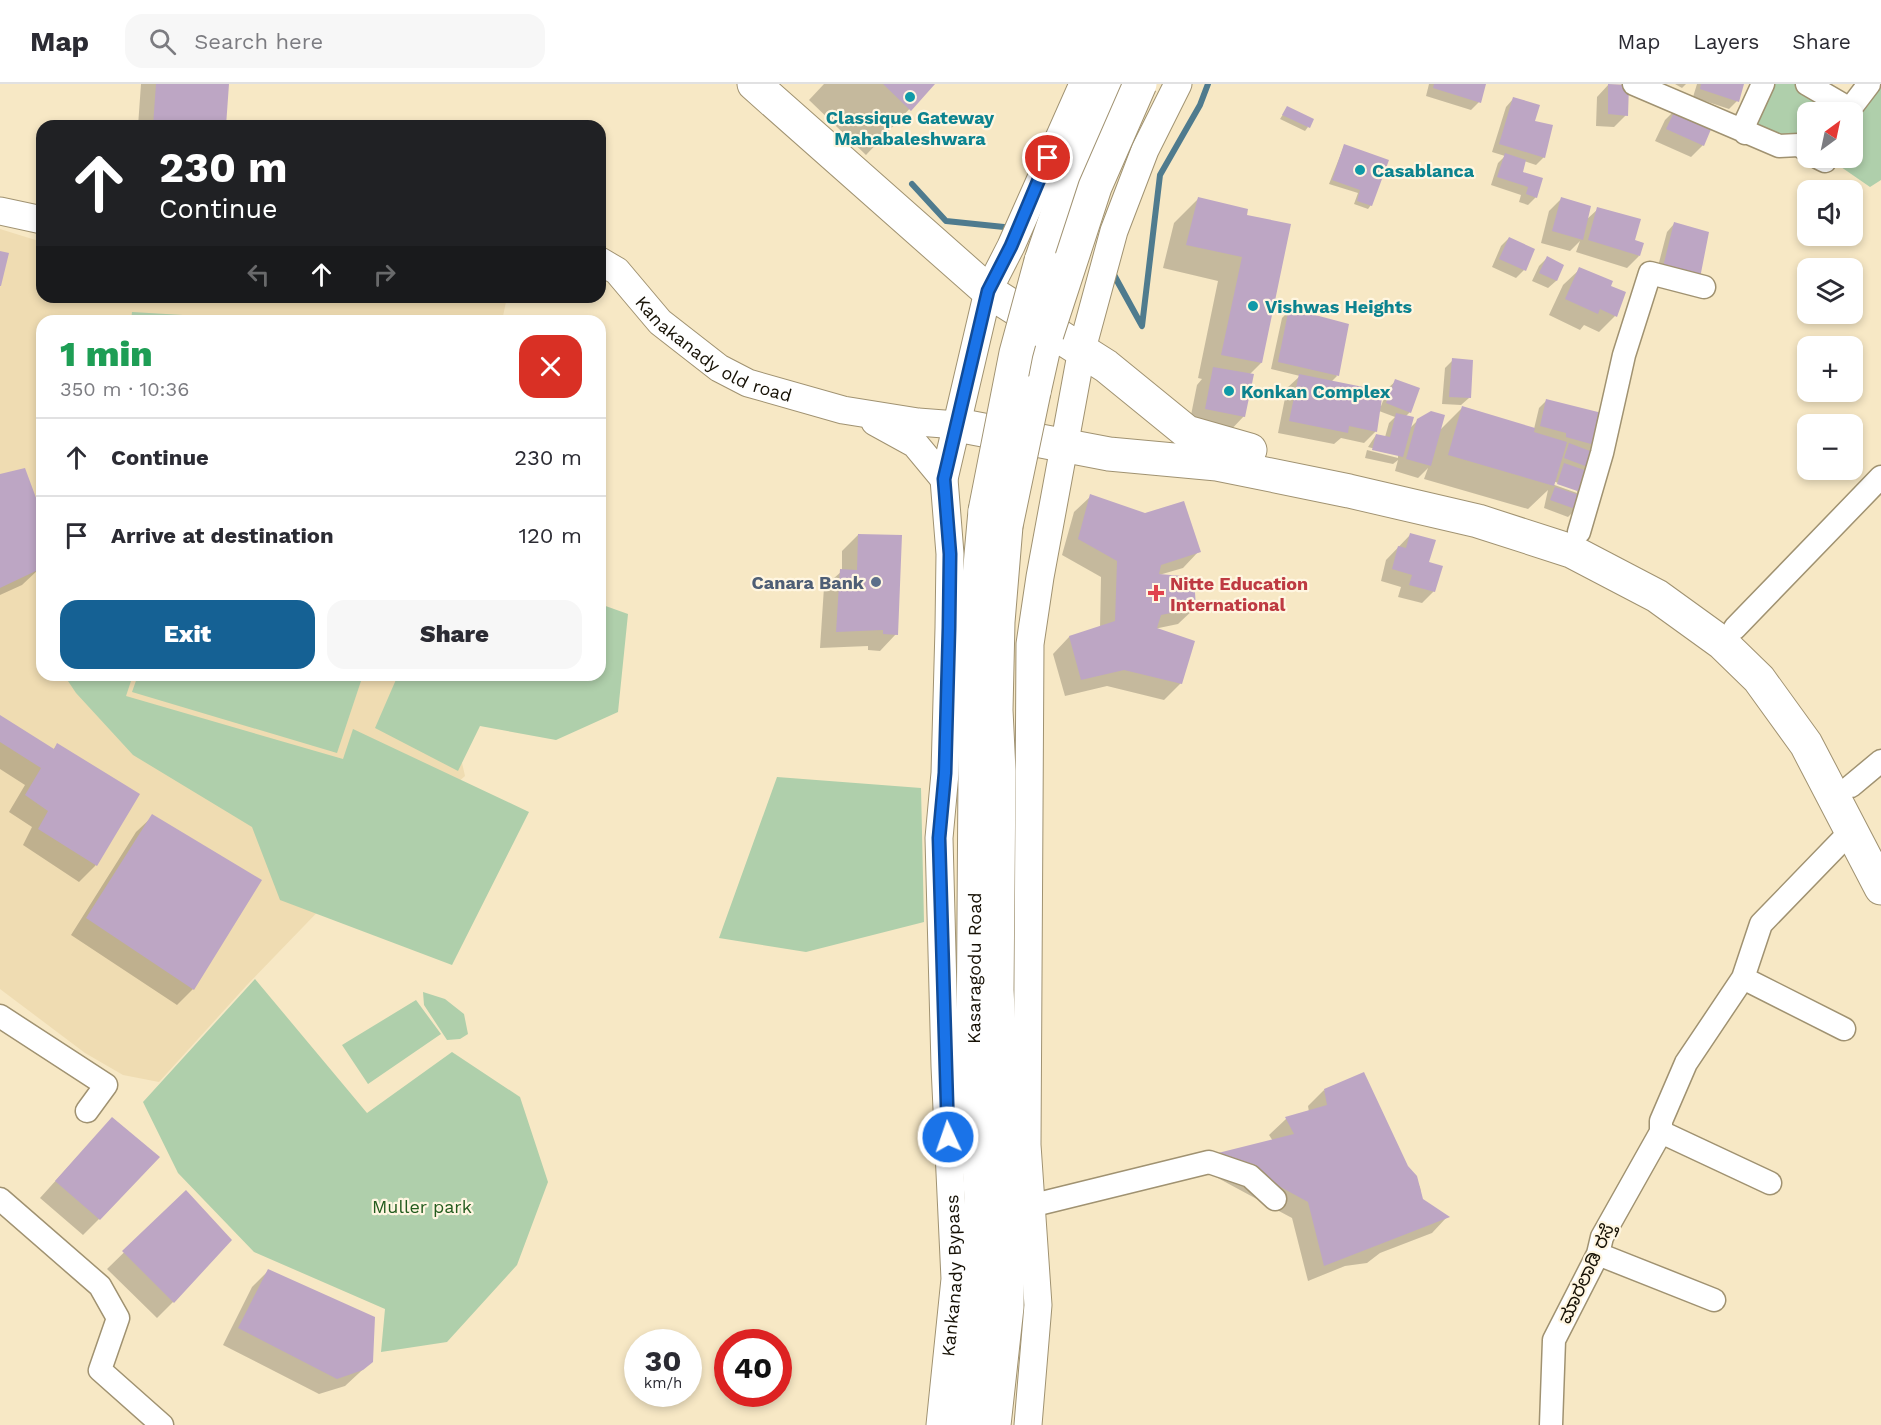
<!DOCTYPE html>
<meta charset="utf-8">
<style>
:root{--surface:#fff;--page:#f7f7f7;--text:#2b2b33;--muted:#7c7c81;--line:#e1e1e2;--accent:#156194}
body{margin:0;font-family:"Work Sans","Noto Sans Kannada",sans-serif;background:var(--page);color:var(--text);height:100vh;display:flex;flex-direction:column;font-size:22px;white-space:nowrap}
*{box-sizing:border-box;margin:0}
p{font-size:20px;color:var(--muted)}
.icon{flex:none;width:33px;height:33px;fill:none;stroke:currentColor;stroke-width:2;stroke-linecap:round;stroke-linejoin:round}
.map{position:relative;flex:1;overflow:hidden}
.drawer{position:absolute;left:36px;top:231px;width:570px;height:366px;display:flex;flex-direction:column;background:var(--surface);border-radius:18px;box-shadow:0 3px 9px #0003}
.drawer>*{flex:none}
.hud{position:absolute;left:36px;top:36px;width:570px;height:183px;border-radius:18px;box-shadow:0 3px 9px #0003;background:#202124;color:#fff;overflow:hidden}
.needle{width:39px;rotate:33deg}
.tools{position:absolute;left:1797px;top:18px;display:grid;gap:12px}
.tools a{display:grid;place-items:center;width:66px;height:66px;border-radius:12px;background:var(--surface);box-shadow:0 3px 9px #0003;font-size:30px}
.speed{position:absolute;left:624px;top:1245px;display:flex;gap:12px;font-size:30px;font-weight:700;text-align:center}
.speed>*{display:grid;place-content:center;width:78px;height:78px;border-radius:50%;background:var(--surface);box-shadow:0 3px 9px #0003;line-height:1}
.speed small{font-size:15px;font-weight:400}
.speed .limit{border:9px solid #d22;background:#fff;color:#111}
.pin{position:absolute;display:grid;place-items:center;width:51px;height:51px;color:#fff;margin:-26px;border:3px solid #fff;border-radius:50%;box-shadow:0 2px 6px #0007}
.me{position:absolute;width:66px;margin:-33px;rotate:357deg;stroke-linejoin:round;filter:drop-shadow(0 0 4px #0008)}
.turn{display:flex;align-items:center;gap:21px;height:126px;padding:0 24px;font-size:27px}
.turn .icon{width:78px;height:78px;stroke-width:2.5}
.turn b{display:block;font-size:42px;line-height:51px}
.lanes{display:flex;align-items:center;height:57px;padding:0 24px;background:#0003;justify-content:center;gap:30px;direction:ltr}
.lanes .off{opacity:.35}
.round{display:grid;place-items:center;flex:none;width:63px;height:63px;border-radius:18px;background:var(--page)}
.overview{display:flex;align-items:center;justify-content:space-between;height:102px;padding:0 24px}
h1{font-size:36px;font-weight:800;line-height:45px;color:#1e9e55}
.button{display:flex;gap:12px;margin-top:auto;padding:12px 24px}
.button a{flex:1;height:69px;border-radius:18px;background:var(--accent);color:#fff;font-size:24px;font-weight:800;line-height:69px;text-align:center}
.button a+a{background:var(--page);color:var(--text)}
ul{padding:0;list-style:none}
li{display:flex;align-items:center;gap:18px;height:78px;padding:0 24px;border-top:2px solid var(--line)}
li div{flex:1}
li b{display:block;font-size:22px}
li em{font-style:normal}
header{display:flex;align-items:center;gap:36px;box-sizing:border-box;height:84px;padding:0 30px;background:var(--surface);border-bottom:2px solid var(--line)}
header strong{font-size:28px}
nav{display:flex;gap:33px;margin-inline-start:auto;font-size:21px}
.search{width:420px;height:54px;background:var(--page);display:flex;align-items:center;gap:15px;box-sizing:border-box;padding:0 21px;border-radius:18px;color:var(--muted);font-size:22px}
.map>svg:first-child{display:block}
.built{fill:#efdcb2}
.green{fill:#afcfab}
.shadow{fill:#0003;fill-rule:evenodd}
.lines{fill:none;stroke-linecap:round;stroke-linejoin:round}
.stream{stroke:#4f7b8e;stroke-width:6}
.building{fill:#bda6c4}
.minor-casing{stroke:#a09271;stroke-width:25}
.tertiary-casing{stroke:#a09271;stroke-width:29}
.primary-casing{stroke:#a09271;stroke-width:35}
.trunk-casing{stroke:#a09271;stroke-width:35}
.minor{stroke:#fff;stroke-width:22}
.tertiary{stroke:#fff;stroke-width:27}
.primary{stroke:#fff;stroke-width:33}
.trunk{stroke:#fff;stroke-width:33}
.trunk-bridge-casing{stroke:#a09271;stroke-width:35;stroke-linecap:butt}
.trunk-bridge{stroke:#fff;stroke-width:33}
.route-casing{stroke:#114b97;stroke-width:15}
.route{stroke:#1a73e8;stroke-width:10}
.culture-dot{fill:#0f9aa8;stroke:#fff6e1;stroke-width:2}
.service-dot{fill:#5c6f8a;stroke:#fff6e1;stroke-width:2}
.health-dot{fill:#e0444e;stroke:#fff6e1;stroke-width:2}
.labels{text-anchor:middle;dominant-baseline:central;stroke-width:4.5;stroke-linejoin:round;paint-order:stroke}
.culture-label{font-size:18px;font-weight:bold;fill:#0d838f;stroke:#fff6e1;text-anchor:start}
.street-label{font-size:18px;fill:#161105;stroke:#fff6e1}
.service-label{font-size:18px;font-weight:bold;fill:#4e5e75;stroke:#fff6e1;text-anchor:end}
.health-label{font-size:18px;font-weight:bold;fill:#be3a42;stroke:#fff6e1;text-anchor:start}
.park-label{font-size:18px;fill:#235c1e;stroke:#fff6e1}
</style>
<header>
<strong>Map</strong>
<div class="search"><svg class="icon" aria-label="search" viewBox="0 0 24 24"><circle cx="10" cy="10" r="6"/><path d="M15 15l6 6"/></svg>Search here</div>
<nav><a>Map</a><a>Layers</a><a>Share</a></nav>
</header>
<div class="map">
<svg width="1881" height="1341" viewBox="0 0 1881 1341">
<rect width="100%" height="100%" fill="#f7e8c5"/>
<path class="built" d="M0 145 42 158V213H507L502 237H42V591H442L465 692 332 813 247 901 159 998 123 991 85 969 0 905Z"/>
<path class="green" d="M1768 0H1795L1850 28H1808L1807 62 1780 58 1751 37Z
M1881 0V96L1870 103 1828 74H1852L1853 30Z
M132 228 200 232 199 237H131Z
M600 520 628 530 618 628 556 656 480 642 458 687 375 644 398 591H600Z
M64 591H133L126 612 343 675 353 645 529 728 452 881 280 816 252 743 133 671 76 609Z
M138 591H363L337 669 132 608Z
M777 693 921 704 924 838 806 868 719 854Z
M255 895 367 1029 452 968 520 1013 548 1098 517 1181 447 1258 381 1268 385 1225 254 1168 178 1089 143 1018Z
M423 908 445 915 464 930 468 950 460 955 447 956 424 921Z
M416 916 441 950 368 1000 342 961Z"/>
<path class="shadow" d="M141 0H228L225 42H138Z
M824 0H933L866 71 809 16Z
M1429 0H1485L1479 18 1471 26 1426 12Z
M1609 0 1626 31 1614 43 1596 42 1597 13Z
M1675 0H1686L1682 4Z
M1697 0H1742L1737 17 1729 25 1693 13Z
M1513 15 1544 73 1536 81 1524 77 1521 89 1536 113 1528 121 1519 118 1521 111 1491 101 1498 79 1505 72 1492 68 1506 23Z
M1287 24 1308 43 1305 47 1280 35Z
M1677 24 1703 61 1691 73 1655 57 1665 36Z
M1344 62 1371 121 1368 125 1354 120 1358 109 1329 100Z
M1198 115 1246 126 1261 279 1249 291 1244 332 1228 349 1189 341 1197 301 1202 295 1198 294 1218 197 1163 184 1174 139Z
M1561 115 1586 136 1598 125 1633 157 1639 172 1627 184 1576 168 1580 157 1570 167 1541 159 1549 127Z
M1674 140 1708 149 1656 190 1667 148Z
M1509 154 1524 186 1516 194 1492 183 1501 162Z
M1547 174 1563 181 1556 197 1548 204 1532 197 1539 182Z
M1580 185 1609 203 1615 232 1599 248 1584 241 1580 246 1549 231 1563 201Z
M1290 226 1337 292 1331 298 1381 322 1388 304 1396 297 1410 328 1405 333 1409 345 1418 336 1439 347 1462 324 1534 345 1539 324 1547 316 1596 361 1589 368 1596 371 1576 425 1568 433 1544 424 1548 406 1528 425 1424 395 1428 384 1418 394 1395 387 1398 376 1393 380 1365 374 1367 366 1398 374V371L1368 363 1376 351 1385 353 1389 339 1395 333 1379 327 1376 347 1364 359 1341 354 1334 360 1278 349 1287 304 1300 292 1271 285 1282 234ZM1550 396 1577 406V409L1549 399Z
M1453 276 1469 314 1461 321 1442 320 1445 284Z
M0 392 42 434V470L39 485 22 501 0 511Z
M1091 412 1199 467 1183 484 1159 491 1195 524 1178 540 1154 545 1181 599 1164 616 1107 602 1065 612 1053 570 1069 553 1100 544 1101 493 1062 471 1074 428Z
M1411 450 1427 479 1434 507 1422 519 1398 513 1401 503 1381 497 1386 476Z
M858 451 896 550 880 567 868 566V562L820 564 824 503 842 487V467Z
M0 633 53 666 57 661 138 711 95 782 79 798 23 761 32 743 9 728 25 701 0 685Z
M153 732 193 905 177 921 71 851 136 748Z
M1324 1006 1408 1084 1420 1103 1422 1116 1447 1133 1432 1149 1380 1169 1367 1179 1345 1182 1308 1197 1292 1134 1203 1086 1273 1057 1269 1051 1286 1035 1309 1028 1308 1022Z
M96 1052 99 1135 83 1151 40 1114Z
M186 1108 173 1218 157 1234 107 1185Z
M268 1187 372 1277 345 1302 319 1310 223 1261 252 1203Z"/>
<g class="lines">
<path class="stream" d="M912 100 946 137 1004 143
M1111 186 1142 242 1160 91 1200 21 1208 0
M1112 187 1142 242 1160 91 1200 21 1208 0"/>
</g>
<path class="building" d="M156 0H229L226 42H153Z
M883 0H935L911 27Z
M1434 0H1486L1481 19 1433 4Z
M1608 0 1629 1 1628 32 1608 30Z
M1701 0H1744L1739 18 1700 5Z
M1513 13 1540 21 1535 37 1553 41 1545 74 1499 60Z
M1287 22 1314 35 1310 44 1282 31Z
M1677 22 1714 38 1704 62 1666 45Z
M1344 60 1389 76 1372 122 1357 117 1360 106 1332 96Z
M1505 69 1526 76 1523 88 1543 94 1537 114 1526 110 1528 103 1497 93Z
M1198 113 1248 125 1247 131 1291 140 1262 279 1221 271 1242 173 1186 161Z
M1561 113 1591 122 1583 156 1552 147Z
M1597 123 1641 135 1635 156 1644 159 1640 172 1588 156Z
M1674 138 1709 148 1700 194 1663 183Z
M1509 153 1535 165 1526 187 1499 175Z
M0 167 9 169 1 202H0Z
M1547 172 1564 181 1557 197 1539 189Z
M1579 183 1613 197 1611 202 1626 208 1617 233 1600 225 1598 230 1565 215Z
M1289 224 1349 240 1339 292 1278 278Z
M1452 274 1473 276 1471 314 1449 313Z
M1213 283 1254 290 1245 333 1205 325Z
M1299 290 1383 307 1377 348 1349 342 1348 349 1289 337Z
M1395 295 1420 304 1411 329 1386 319Z
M1546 315 1606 330 1598 362 1566 353V349L1540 342Z
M1462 322 1535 344 1534 348 1567 358 1554 402 1448 371Z
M1431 327 1445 331 1431 382 1406 375 1417 335Z
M1396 329 1414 333 1403 373 1372 366 1376 350 1390 353Z
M1569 359 1598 370 1593 385 1564 374Z
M1564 379 1590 388 1583 409 1557 400Z
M25 384 42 430V476L40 485 0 504V390Z
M1555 403 1582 412 1578 426 1550 416Z
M1090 410 1145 429 1184 417 1201 468 1161 481 1159 490 1194 493 1196 524 1161 531 1157 544 1195 557 1182 600 1124 586 1081 596 1069 552 1115 537 1117 477 1078 455Z
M1410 449 1436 456 1429 478 1443 482 1435 508 1409 501 1412 491 1392 485 1398 462 1406 464Z
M858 450 902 451 898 551 883 550V546L836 548 840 485 857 486Z
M0 631 54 665 57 659 140 710 97 782 38 745 48 727 25 711 41 684 0 658Z
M152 730 262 796 194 906 86 834Z
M1364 988 1408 1082 1417 1092 1423 1115 1450 1133 1324 1182 1308 1118 1218 1069 1294 1050 1285 1033 1327 1021 1324 1005Z
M112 1033 160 1073 100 1136 55 1097Z
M186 1106 232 1156 174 1219 122 1167Z
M268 1185 375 1233 373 1278 363 1286 337 1295 238 1244Z"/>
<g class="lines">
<g class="minor-casing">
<path id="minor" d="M1634 0 1779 62 1799 61 1808 67
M1807 0 1850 25 1869 0
M1745 49 1746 37 1763 0
M1819 74 1825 77
M1579 448 1602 369 1624 271 1650 189 1704 203
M1735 544 1881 393
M1851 702 1881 677
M1743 894 1844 945
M0 932 106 1001 87 1027
M1661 1048V1037L1686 979 1743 894 1761 840 1851 747
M1661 1048 1770 1099
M0 1115 100 1202 118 1234 100 1286 162 1341
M1030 1122 1209 1078 1250 1092 1275 1115
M1598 1170 1714 1216
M1551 1341 1554 1256 1598 1170 1602 1153 1661 1048"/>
</g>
<g class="tertiary-casing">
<g id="tertiary">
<path d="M0 127 42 136"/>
<path id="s1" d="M600 177 617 187 660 238 719 284 748 299 843 326 918 338 957 341"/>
<path d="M875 338 915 360 944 395"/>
<path id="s2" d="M940 1341 955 1195 945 982 939 754 945 689 949 544 950 470 944 395 988 207 1011 162 1083 0"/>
<path d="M1028 1341 1038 1221 1027 1061 1030 560 1040 493 1082 265 1114 147 1145 66 1178 0"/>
</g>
</g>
<g class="primary-casing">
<path id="primary" d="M754 0 988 207"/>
</g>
<g class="trunk-casing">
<g id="trunk">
<path d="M1041 177 1075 78 1112 0"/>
<path d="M988 207 1106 282 1187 348 1250 366"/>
<path d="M1034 308 1047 250"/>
<path d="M957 341 1109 370 1217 380 1349 407 1478 437 1571 467 1657 512 1722 559 1759 595 1806 660 1881 804"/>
<path id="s3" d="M965 1341 980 1215 981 1114 973 976 975 689 973 559 985 427"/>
<path d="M994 1341 1007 1223 1008 1119 997 906 999 687 996 626 998 538 1006 442"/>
</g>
</g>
<use href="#minor" class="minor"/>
<use href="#tertiary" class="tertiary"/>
<use href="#primary" class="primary"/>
<use href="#trunk" class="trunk"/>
<g class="trunk-bridge-casing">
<path id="trunk-bridge" d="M1047 250 1095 103 1140 0
M985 427 1016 269 1041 177
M1006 442 1034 308"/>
</g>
<use href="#trunk-bridge" class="trunk-bridge"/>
</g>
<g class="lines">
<g class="route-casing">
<path id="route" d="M948 1053 939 754 945 689 949 544 950 470 944 395 988 207 1011 162 1048 74"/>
</g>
<use href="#route" class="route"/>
</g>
<g class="culture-dot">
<circle cx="910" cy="13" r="6"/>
<circle cx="1360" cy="86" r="6"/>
<circle cx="1253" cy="222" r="6"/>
<circle cx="1229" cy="307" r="6"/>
</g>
<circle class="service-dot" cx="876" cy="498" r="6"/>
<path class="health-dot" d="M1153 500h6v6h6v6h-6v6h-6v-6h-6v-6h6z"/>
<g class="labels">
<g class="culture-label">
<text x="910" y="33" text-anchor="middle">Classique Gateway<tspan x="910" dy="21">Mahabaleshwara</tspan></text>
<text x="1372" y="86">Casablanca</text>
<text x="1265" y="222">Vishwas Heights</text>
<text x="1241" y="307">Konkan Complex</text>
</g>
<g class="street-label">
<text stroke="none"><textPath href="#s1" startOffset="147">Kanakanady old road</textPath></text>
<text stroke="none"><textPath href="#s3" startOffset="458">Kasaragodu Road</textPath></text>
<text transform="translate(1586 1189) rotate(-65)">ಮಾರಲಾಡಿ ರಸ್ತೆ</text>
<text stroke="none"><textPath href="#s2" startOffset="150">Kankanady Bypass</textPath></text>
</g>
<g class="service-label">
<text x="864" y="498">Canara Bank</text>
</g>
<g class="health-label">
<text x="1170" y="499">Nitte Education<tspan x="1170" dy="21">International</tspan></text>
</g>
<g class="park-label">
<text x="422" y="1122">Muller park</text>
</g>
</g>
</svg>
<div class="tools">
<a><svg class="needle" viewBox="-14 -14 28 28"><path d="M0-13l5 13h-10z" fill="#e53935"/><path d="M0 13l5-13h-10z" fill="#7c7c81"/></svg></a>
<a><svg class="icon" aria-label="sound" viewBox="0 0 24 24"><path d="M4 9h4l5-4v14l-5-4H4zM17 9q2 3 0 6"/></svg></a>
<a><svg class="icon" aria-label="layers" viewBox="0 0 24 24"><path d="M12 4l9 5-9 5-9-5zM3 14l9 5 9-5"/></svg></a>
<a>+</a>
<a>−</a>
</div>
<div class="speed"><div>30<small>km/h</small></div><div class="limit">40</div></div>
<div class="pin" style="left:1048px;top:74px;background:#d93025"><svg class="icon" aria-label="arrive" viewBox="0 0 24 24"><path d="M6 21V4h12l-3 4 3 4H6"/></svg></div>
<svg class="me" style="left:948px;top:1053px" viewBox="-20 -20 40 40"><circle r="17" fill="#1a73e8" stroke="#fff" stroke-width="3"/><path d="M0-11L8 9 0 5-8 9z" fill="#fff"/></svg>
<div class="hud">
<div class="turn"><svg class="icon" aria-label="ahead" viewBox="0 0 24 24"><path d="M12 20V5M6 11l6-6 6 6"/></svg><div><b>230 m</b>Continue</div></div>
<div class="lanes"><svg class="icon off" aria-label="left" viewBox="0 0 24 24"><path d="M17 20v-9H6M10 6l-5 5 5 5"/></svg><svg class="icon" aria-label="ahead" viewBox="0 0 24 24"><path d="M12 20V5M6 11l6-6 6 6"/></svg><svg class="icon off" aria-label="right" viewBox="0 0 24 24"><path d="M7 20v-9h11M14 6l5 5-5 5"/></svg></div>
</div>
<section class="drawer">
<div class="overview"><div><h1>1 min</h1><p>350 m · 10:36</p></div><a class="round" style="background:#d93025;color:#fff"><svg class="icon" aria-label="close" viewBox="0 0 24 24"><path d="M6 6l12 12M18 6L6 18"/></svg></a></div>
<ul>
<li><svg class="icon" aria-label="ahead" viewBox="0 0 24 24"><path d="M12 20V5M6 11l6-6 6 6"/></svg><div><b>Continue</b></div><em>230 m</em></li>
<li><svg class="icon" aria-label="arrive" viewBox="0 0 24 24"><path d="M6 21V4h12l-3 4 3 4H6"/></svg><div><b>Arrive at destination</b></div><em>120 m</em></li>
</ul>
<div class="button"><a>Exit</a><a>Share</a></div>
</section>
</div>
